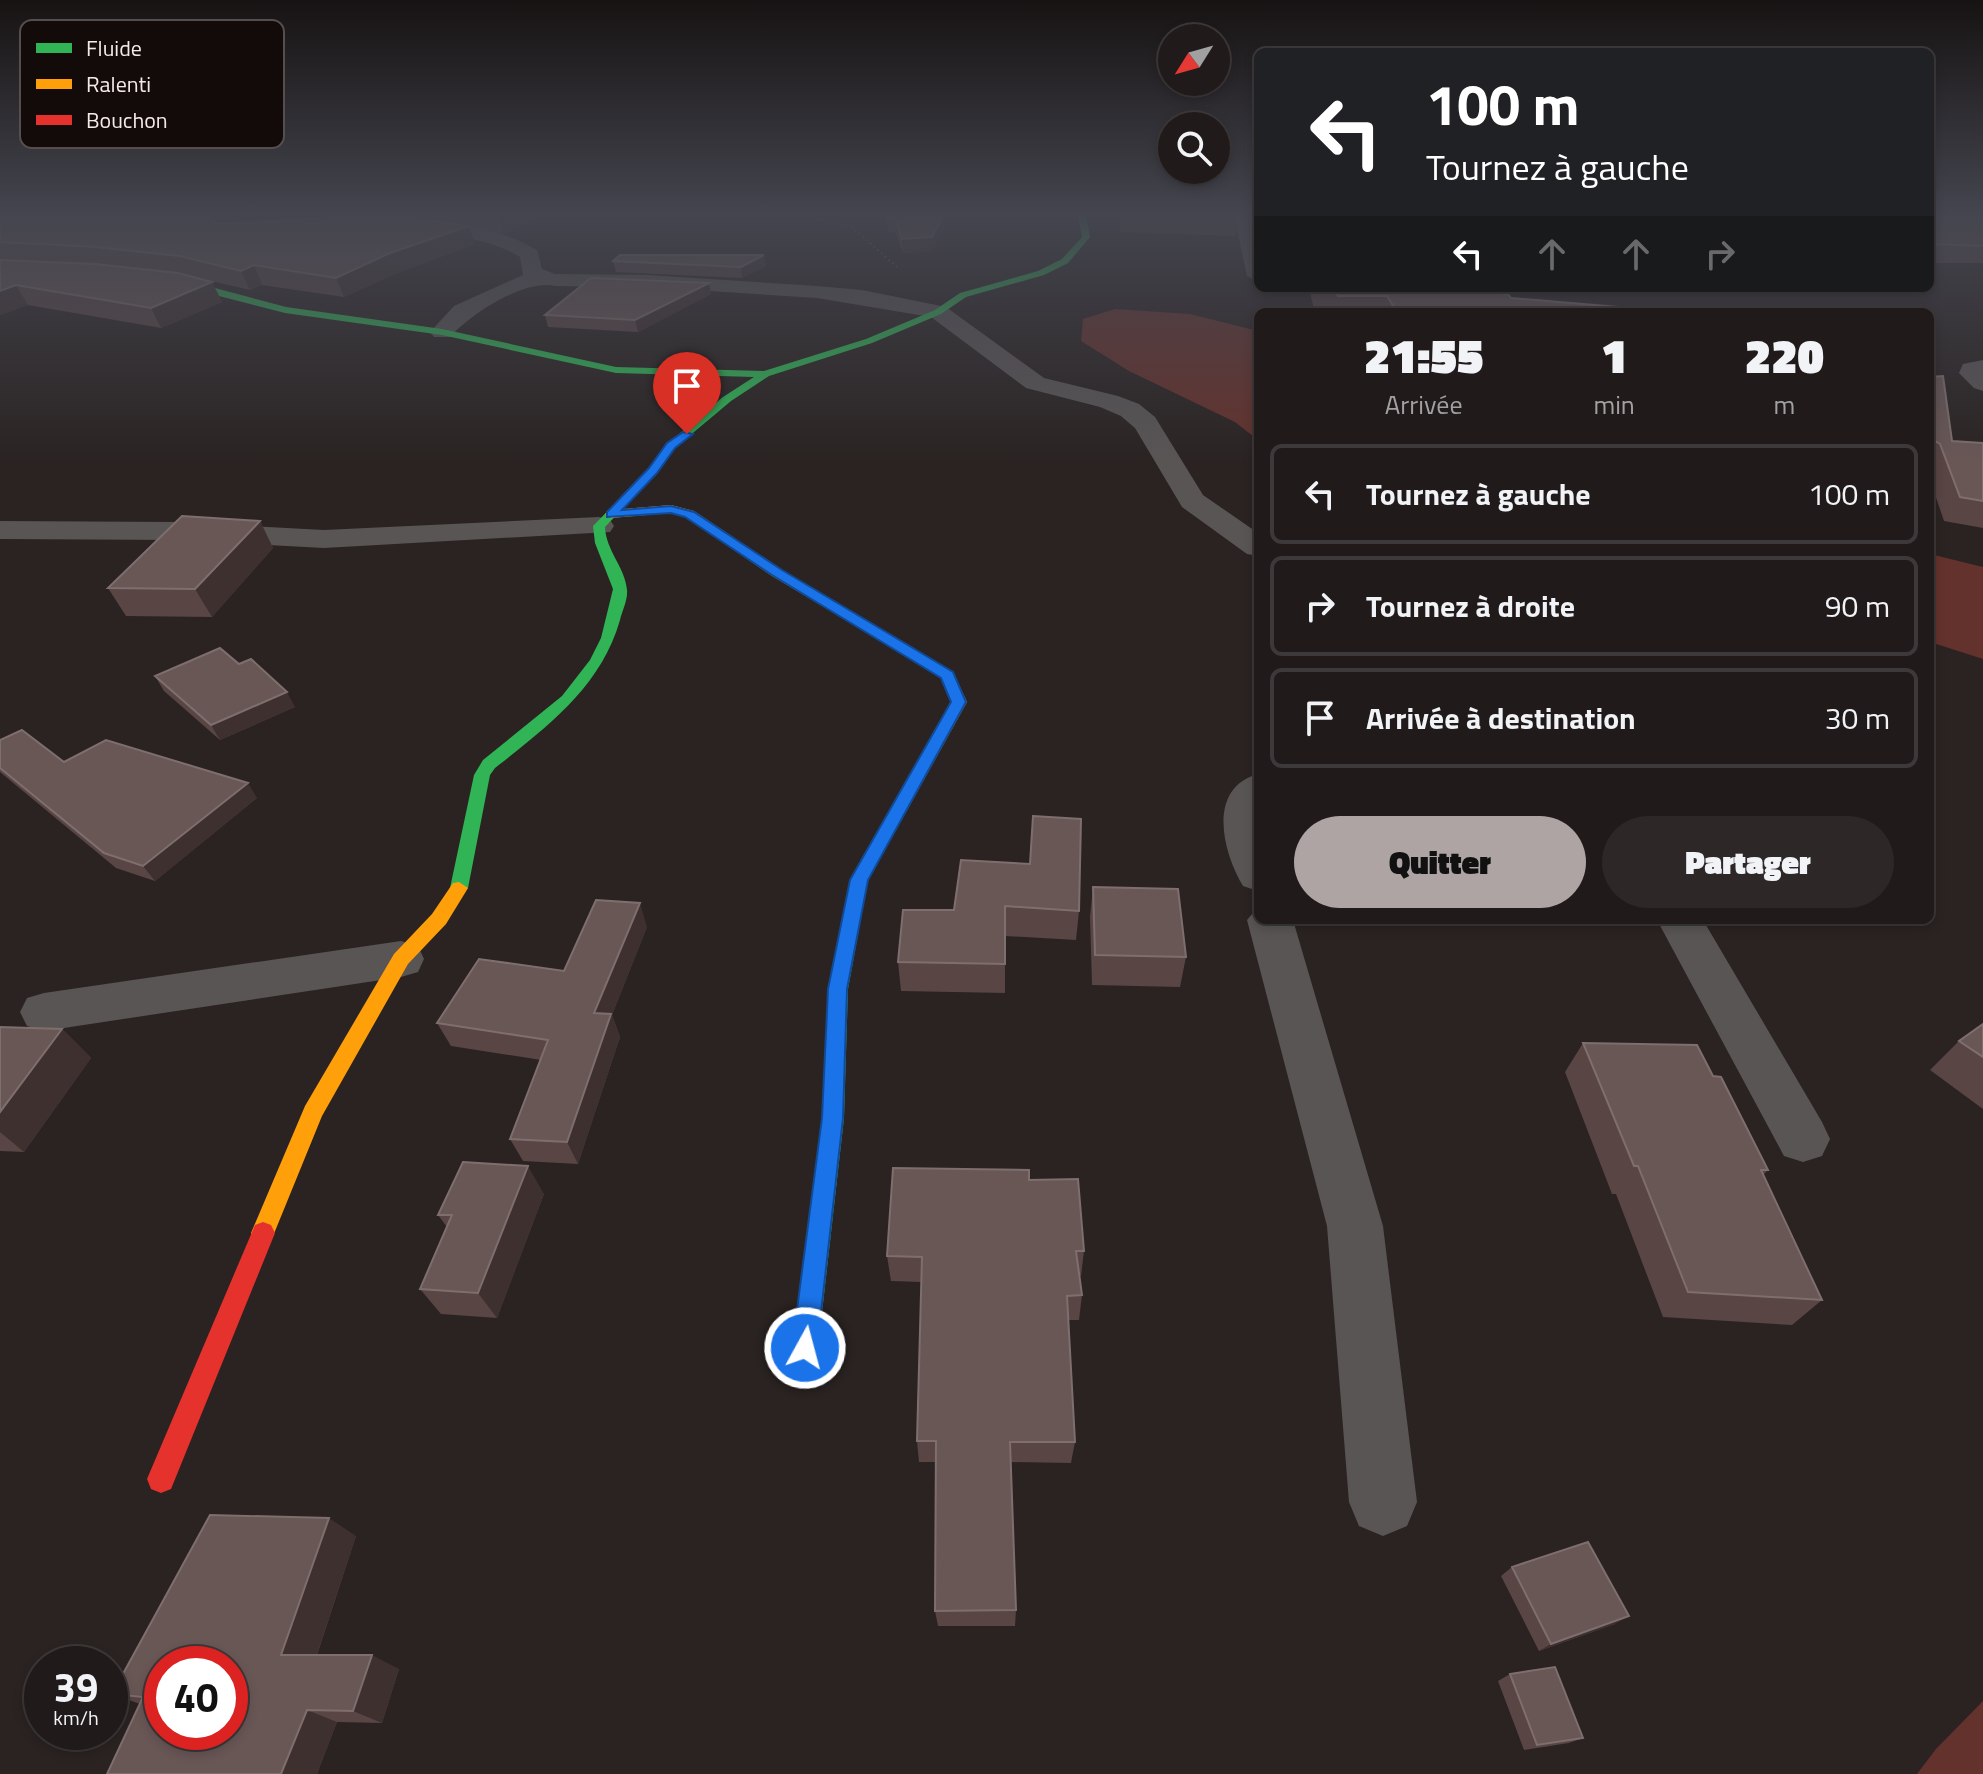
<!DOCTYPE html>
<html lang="fr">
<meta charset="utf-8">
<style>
:root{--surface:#201a1a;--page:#2d2727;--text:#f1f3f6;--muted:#a2a1a2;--line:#3d3839;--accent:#ada4a3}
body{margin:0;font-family:"Titillium Web",sans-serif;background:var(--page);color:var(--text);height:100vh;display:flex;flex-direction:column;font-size:30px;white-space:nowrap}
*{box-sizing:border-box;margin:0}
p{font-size:26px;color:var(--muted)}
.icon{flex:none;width:44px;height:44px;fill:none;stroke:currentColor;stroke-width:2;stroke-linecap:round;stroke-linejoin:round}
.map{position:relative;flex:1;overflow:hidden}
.side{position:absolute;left:1254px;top:308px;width:680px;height:616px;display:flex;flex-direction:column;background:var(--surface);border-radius:12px;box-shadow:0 4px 12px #0003,0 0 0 2px var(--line)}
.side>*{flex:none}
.top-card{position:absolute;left:1254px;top:48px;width:680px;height:244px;border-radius:12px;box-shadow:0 4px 12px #0003,0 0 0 2px var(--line);background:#202124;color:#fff;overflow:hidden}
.needle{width:52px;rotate:233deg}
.fabs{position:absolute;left:1158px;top:24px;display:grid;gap:16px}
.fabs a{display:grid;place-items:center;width:72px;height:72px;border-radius:50%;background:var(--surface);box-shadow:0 4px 12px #0003,0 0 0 2px var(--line);font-size:40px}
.speed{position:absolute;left:24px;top:1646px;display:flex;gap:16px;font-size:40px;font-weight:700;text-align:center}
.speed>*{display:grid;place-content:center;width:104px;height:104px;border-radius:50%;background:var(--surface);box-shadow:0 4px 12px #0003,0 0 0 2px var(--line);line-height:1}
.speed small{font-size:20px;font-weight:400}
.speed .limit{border:12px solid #d22;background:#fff;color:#111}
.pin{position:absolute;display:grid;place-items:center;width:68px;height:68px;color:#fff;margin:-82px -34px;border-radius:50% 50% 50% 0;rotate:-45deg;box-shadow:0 0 8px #0007}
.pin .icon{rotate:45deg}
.me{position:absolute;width:88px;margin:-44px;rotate:7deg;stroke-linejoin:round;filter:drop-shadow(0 0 6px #0008)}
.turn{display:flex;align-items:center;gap:28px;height:168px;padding:0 40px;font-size:36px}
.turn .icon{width:104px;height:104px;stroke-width:2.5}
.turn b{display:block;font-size:56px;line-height:68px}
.lanes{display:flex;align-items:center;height:76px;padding:0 40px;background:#0003;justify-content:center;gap:40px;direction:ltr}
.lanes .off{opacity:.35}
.eta{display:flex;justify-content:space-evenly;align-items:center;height:136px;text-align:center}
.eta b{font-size:48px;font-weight:800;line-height:56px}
.button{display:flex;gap:16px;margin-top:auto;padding:16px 40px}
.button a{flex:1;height:92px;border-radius:48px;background:var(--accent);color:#111;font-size:32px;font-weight:800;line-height:92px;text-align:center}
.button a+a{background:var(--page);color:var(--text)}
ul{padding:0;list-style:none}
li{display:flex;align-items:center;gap:24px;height:100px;margin:0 16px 12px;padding:0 24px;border:4px solid var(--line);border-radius:12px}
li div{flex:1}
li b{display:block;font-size:30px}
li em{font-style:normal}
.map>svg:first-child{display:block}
.green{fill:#64322c}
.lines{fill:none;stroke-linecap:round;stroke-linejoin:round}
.path{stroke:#5a5656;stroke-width:2;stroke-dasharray:2 3;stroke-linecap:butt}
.street{fill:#595555;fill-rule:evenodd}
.fast{fill:#30b455;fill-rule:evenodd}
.slow{fill:#ff9f0a;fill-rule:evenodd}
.jam{fill:#e5322d;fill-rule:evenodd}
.wall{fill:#584544}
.shaded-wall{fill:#3e302f}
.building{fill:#695756;stroke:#7e6e6d;stroke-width:2;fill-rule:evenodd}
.route{fill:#1a73e8;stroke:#114b97;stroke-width:2}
.key{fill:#120b0a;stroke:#564e4d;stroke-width:2}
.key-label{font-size:22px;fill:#f4eae8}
</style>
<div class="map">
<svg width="1983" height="1774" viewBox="0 0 1983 1774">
<rect width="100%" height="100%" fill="#2a2322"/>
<path class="green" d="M1115 309 1190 314 1258 331V440L1235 422 1129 371 1081 341 1083 319Z
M1930 554 1983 567V659L1930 642Z
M1983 1701V1774H1917L1936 1749Z"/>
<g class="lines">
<path class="path" d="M792 215 852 227 897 267"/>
<path class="street" d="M1234 215H1252L1258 236V282L1247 276Z
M412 217C455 221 500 228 537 250L542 269 555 274 648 275 817 286 862 290 946 307 1044 378 1118 396 1139 404 1155 417 1203 495 1258 533V556L1247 554 1182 507 1135 428 1121 416 1100 407 1026 388 931 317 817 298 648 287 555 286C524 279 471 314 450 337H434L430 332 454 306 523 275 520 257C484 235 445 237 405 227L402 223Z
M1983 360V391L1974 388 1959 373 1963 364Z
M599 517 610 520 614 526 610 532 324 548 179 540 0 539V521L179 522 324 530Z
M1258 774V891L1243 886C1222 851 1207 788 1258 774Z
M1258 907V920H1293L1383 1226 1417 1502 1407 1526 1383 1536 1359 1526 1349 1502 1327 1226 1247 920Z
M1657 920H1703L1822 1122 1830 1139 1822 1156 1803 1162 1784 1156Z
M401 941 418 946 424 959 418 972 401 977 44 1031 27 1026 20 1012 27 998 44 993Z"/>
<path class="fast" d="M1078 215H1086L1090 237 1068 263 1044 275 966 297 941 314 872 343 769 376 731 401 675 448 657 473 605 527C606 551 625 567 627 590 628 600 622 611 620 620 601 687 547 727 495 768L490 775 468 888 459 894 450 888 474 775 483 760 562 696 590 660 601 638 613 589 595 543 593 526 649 469 667 444 723 397 754 377 616 373 442 335 285 313 153 279 157 276 189 281 286 307 442 329 616 367 764 371 866 339 935 310 960 293 1038 271 1062 259 1082 237Z
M900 802 908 808 868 880 848 989 844 1118 818 1348 814 1357 805 1361 796 1357 792 1348 822 1118 828 989 850 880 894 804Z"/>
<path class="slow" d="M671 505 694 511 782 570 953 672 967 702 906 812 900 814 892 808 951 702 942 677 772 576 686 517 671 513 611 518 605 514 611 510Z
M459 882 468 888 465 893 446 924 408 964 322 1116 271 1241 263 1244 255 1241 251 1233 305 1106 394 954 432 914 453 883Z"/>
<path class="jam" d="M263 1222 271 1225 275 1233 171 1489 161 1493 151 1489 147 1479 255 1225Z"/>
</g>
<path class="wall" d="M0 215 475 244 397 273 344 297 262 285 250 290 182 274 212 282 222 302 161 328 28 305 0 315Z
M406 215H554L504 234 448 220Z
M883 215H951L932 251 903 253 895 232H889Z
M1120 215H1238V217L1235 236 1120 232Z
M1253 215H1258V228Z
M1930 215H1983V263H1930Z
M613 261 766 266 742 278 616 272Z
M709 283 711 294 638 332 548 327 545 315Z
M1309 288H1493L1495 293 1511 298 1632 312H1333L1332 310 1314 309Z
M1930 377 1952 441 1983 443V528L1944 521 1930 480Z
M260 521 273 548 212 617 126 616 108 588Z
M239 664 295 707 220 740 164 691 155 676Z
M0 740 64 762 257 798 155 881 116 868 0 772Z
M961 860 1079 911 1076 940 1005 936V993L901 991 898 962 954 910Z
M1093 887 1186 957 1180 987 1092 985 1090 917Z
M647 927 612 1015 620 1037 578 1164 523 1161 510 1139 541 1060 451 1046 437 1023 564 971Z
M1983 1024V1109L1930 1070 1959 1041Z
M0 1027 62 1029 91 1058 24 1152 0 1151Z
M1583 1043 1713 1076 1768 1170 1763 1175 1822 1300 1792 1325 1663 1317 1616 1194H1612L1565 1072Z
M1029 1180 1084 1251 1081 1276H1079L1082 1295 1079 1320H1068L1075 1442 1071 1463 1010 1462 1016 1610 1015 1626H938L935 1611 936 1462H919L917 1441 921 1282 891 1281 887 1256Z
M544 1194 497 1318 441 1314 420 1289 447 1227 438 1215Z
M356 1536 317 1655 399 1669 382 1723 337 1722 317 1774H107L140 1704 112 1694Z
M1512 1567 1615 1624 1539 1651 1501 1576Z
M1510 1674 1583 1738 1569 1743 1524 1750 1498 1681Z"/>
<path class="shaded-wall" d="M205 215H369L213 233Z
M499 215H554L504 234Z
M944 215H951L932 251 903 253 902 239Z
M469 226 475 244 397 273 344 297 336 278 390 253Z
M764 255 766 266 742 278 741 267Z
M254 265 262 285 250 290 241 271Z
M212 282 222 302 161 328 151 308Z
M709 283 711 294 638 332 635 320Z
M16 285 28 305 0 315V291Z
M260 521 273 548 212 617 195 589Z
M287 692 295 707 220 740 211 725Z
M248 783 257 798 155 881 143 866Z
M640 903 647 927 612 1015 620 1037 578 1164 567 1142 594 1013Z
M62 1029 91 1058 24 1152 0 1132V1112Z
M528 1166 544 1194 497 1318 478 1293Z
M329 1518 356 1536 312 1669 281 1655Z
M1629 1616 1615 1624 1539 1651 1551 1644Z
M372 1655 399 1669 382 1723 353 1711Z
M307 1710 337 1722 317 1774H281Z"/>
<path class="building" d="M0 215H205L218 224 375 215 406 216 469 226 390 253 336 278 254 265 241 271 180 256 95 247 0 242Z
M887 215H944L932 237 902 239 895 218 888 219Z
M1160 215H1238V217Z
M1930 215H1983V246L1930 244Z
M620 255H764L741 267 613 261Z
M0 260 95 264 178 273 212 282 151 308 16 285 0 291Z
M591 278 709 283 635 320 545 315Z
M1318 288H1493L1495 293 1508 294 1511 298 1630 308 1632 312H1397L1387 296H1338L1336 290Z
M1943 376 1952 441 1983 443V501L1960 497 1940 444 1930 438V377Z
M182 516 260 521 195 589 108 588Z
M220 648 239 664 251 659 287 692 211 725 155 676Z
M22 730 64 762 106 740 248 783 143 866 104 853 0 768V740Z
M1033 816 1081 819 1079 911 1005 906V964L898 962 903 910H954L961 860 1030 864Z
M1093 887 1178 889 1186 957 1095 955Z
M596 900 640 903 594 1013 611 1014 567 1142 510 1139 548 1040 437 1023 479 959 564 971Z
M1983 1024V1057L1959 1041Z
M0 1027 62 1029 0 1112Z
M1583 1043 1697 1045 1713 1076 1721 1077 1768 1170H1761L1822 1300 1688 1292 1638 1166H1634Z
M463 1162 528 1166 478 1293 420 1289 452 1215H438Z
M893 1168 1029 1170V1180L1078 1179 1084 1251H1076L1082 1295 1067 1296 1075 1442H1010L1016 1610 935 1611 936 1441H917L922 1257 887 1256Z
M210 1515 329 1518 281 1655H372L353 1711 307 1710 281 1774H107L143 1697 112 1694ZM162 1664H230V1732H162Z
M1588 1542 1629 1616 1551 1644 1512 1567Z
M1555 1667 1583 1738 1537 1745 1510 1674Z"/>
<linearGradient id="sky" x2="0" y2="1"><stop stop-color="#171313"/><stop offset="0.46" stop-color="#44454f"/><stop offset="1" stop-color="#44454f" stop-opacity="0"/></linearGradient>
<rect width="1983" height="463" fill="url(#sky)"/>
<path class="route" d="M683 432 693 434 675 448 657 473 622 510 671 506 694 512 782 570 953 672 966 702 868 880 847 989 843 1118 817 1348 814 1357 805 1361 796 1357 792 1348 822 1118 828 989 850 880 951 702 941 678 772 575 685 517 671 513 607 517V512L649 468 667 443Z"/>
<rect x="20" y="20" width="264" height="128" rx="12" class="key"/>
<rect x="36" y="43" width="36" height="10" fill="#30b455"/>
<rect x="36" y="79" width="36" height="10" fill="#ff9f0a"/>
<rect x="36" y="115" width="36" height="10" fill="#e5322d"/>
<g class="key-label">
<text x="86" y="56">Fluide</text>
<text x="86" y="92">Ralenti</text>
<text x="86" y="128">Bouchon</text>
</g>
</svg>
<div class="fabs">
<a><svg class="needle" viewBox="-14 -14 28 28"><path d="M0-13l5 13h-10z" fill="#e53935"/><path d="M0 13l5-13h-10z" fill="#a2a1a2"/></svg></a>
<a><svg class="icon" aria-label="search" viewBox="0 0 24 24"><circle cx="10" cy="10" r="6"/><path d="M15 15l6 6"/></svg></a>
</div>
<div class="speed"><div>39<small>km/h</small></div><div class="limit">40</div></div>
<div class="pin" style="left:687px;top:434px;background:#d93025"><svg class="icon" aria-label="arrive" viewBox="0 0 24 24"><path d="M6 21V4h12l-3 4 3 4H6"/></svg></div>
<svg class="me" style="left:805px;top:1348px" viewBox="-20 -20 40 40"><circle r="17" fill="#1a73e8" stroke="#fff" stroke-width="3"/><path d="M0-11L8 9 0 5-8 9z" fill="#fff"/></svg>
<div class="top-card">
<div class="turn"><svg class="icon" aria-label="left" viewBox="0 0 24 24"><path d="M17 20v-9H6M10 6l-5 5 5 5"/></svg><div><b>100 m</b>Tournez à gauche</div></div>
<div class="lanes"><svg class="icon" aria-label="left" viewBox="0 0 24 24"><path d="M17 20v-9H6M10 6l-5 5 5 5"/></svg><svg class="icon off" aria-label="ahead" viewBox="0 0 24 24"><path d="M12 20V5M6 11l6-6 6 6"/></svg><svg class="icon off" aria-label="ahead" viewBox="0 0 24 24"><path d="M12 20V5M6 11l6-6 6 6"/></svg><svg class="icon off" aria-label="right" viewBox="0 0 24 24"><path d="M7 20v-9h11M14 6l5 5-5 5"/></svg></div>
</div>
<section class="side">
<div class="eta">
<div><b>21:55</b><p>Arrivée</p></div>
<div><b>1</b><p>min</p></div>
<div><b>220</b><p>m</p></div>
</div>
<ul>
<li><svg class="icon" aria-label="left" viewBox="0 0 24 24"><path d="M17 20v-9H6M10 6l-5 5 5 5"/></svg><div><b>Tournez à gauche</b></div><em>100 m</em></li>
<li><svg class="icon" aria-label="right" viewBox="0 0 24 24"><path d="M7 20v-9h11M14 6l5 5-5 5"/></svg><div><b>Tournez à droite</b></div><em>90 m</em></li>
<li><svg class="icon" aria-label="arrive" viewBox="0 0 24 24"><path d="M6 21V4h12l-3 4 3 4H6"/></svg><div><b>Arrivée à destination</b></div><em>30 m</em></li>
</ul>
<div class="button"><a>Quitter</a><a>Partager</a></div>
</section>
</div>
